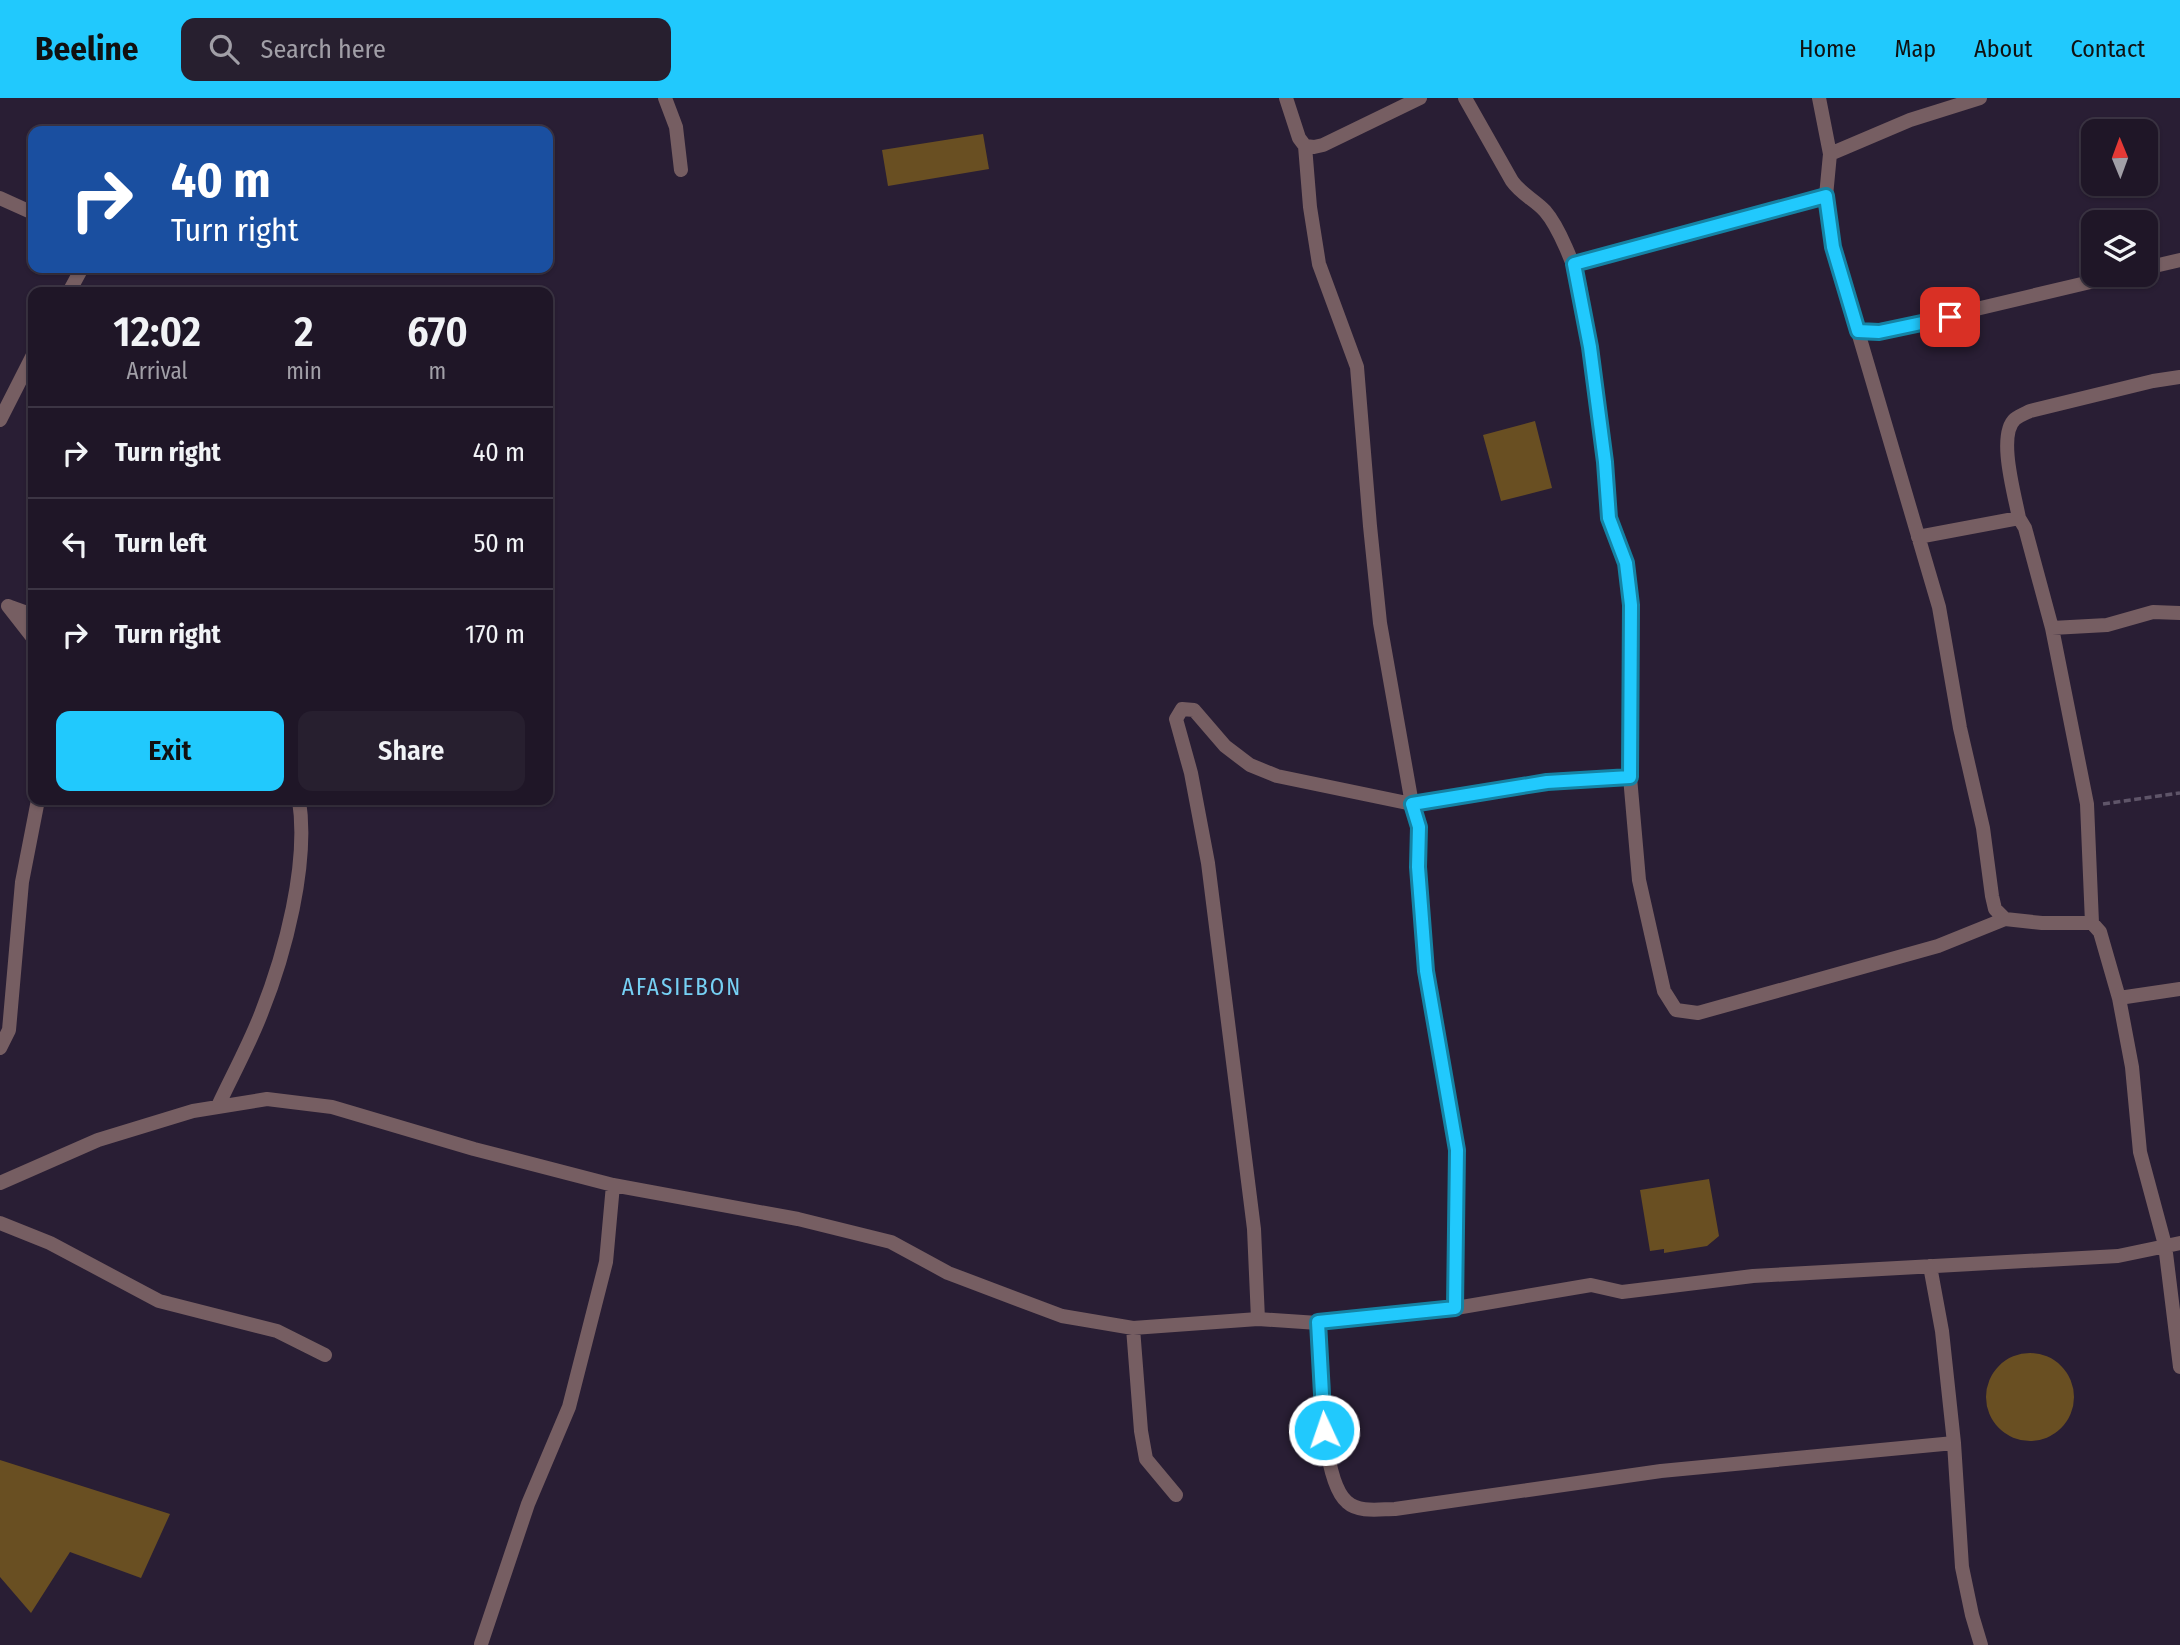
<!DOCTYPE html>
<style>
:root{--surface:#1f1627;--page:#271f2f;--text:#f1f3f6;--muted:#a19fa7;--line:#3c3544;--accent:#21c9fd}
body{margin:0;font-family:"Fira Sans Condensed",sans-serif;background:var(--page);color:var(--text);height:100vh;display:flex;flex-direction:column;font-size:26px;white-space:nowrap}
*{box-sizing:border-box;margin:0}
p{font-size:23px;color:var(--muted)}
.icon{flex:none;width:38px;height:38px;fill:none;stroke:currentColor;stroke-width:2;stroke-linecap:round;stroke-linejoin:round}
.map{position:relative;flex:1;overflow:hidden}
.drawer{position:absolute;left:28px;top:189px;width:525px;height:518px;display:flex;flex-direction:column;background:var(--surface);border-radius:14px;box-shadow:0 2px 5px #0004,0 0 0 2px var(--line)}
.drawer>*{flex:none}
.top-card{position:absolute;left:28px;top:28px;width:525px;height:147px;border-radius:14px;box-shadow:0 2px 5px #0004,0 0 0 2px var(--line);background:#1a4fa0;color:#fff;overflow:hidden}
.needle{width:46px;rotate:359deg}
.buttons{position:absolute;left:2081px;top:21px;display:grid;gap:14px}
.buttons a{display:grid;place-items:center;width:77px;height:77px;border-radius:14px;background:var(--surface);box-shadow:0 2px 5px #0004,0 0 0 2px var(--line);font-size:35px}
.pin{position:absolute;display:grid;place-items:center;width:60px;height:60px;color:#fff;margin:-30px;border-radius:14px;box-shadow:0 4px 10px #0006}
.me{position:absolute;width:77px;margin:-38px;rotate:357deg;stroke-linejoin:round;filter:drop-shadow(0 0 5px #0008)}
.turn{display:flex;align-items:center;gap:24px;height:147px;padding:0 28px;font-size:32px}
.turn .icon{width:91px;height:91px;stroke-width:2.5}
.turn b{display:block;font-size:49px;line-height:60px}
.eta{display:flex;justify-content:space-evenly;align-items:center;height:119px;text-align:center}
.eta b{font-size:42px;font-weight:600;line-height:49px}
.cta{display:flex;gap:14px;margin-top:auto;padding:14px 28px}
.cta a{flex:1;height:80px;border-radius:14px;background:var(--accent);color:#111;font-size:28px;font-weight:600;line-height:80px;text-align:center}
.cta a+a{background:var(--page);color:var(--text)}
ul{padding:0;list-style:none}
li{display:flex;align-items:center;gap:21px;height:91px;padding:0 28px;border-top:2px solid var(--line)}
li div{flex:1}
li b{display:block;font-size:26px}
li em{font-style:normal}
header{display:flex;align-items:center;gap:42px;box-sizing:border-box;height:98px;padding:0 35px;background:var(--accent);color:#111}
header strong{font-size:33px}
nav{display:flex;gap:38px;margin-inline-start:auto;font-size:24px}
.search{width:490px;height:63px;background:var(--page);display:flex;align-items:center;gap:18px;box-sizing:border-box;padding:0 24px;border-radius:14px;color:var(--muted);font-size:26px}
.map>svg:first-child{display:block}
.building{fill:#694f22}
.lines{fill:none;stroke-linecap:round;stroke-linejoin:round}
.path{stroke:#5f5569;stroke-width:3.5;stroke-dasharray:7 3.5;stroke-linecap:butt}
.minor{stroke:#765e62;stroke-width:14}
.route-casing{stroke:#1583a4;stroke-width:18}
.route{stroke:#21c9fd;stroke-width:12}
.labels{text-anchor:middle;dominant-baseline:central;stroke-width:5;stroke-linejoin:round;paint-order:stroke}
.quarter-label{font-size:23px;letter-spacing:2px;fill:#76d0f4;stroke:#291e34}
</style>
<header>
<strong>Beeline</strong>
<div class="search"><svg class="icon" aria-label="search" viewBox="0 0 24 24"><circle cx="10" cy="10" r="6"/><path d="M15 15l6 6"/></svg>Search here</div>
<nav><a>Home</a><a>Map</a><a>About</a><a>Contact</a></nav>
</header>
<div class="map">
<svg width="2180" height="1547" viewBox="0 0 2180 1547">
<rect width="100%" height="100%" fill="#291e34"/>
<path class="building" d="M983 36 989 71 888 88 882 52Z
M1535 323 1552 390 1501 403 1483 337Z
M1709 1081 1719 1138 1707 1148 1664 1155V1151L1650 1153 1640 1092Z
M1986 1299a44 44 0 1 1 88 0a44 44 0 1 1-88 0Z
M0 1362 170 1416 141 1480 70 1454 31 1515 0 1479Z"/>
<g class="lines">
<path class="path" d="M2103 706 2180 695"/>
<path class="minor" d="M665 0 676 29 681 72
M1286 0 1299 40 1305 48 1314 49 1323 47 1420 0
M1465 0 1512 83C1521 96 1535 102 1545 113 1559 129 1575 169 1580 189L1605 364 1609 420 1626 465 1631 507 1630 679 1639 782 1664 893 1676 912 1698 915 1938 848 2005 821
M1819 0 1830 56 1826 98 1833 149 1939 509 1960 630 1983 730 1992 798 1995 811 2005 821 2042 825H2092L2100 834 2119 900 2132 969 2140 1054 2165 1147 2180 1269
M1830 56 1910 22 1980 0
M0 100 33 115
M1574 166 1826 98
M2146 170 2180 162
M69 194 82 170
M1858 233 1879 234 2120 177
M0 322 33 257
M2019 420C2015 398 1997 337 2015 321 2019 318 2026 315 2030 313L2153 283 2180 279
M1918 439 2019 420 2025 430 2052 530 2087 706 2092 825
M8 508 33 540
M8 508 33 517
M2052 530 2107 527 2153 514 2180 515
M2119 900 2180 891
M0 950 9 932 22 784 38 702
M218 1008C232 978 249 947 261 916 285 856 309 766 299 702
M0 1085 98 1042 193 1013 267 1001 332 1009 474 1051 613 1087 798 1121 891 1144 948 1175 1062 1218 1133 1230 1258 1221 1318 1225 1456 1210 1591 1187 1622 1194 1753 1178 2118 1158 2180 1145
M0 1125 50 1145 159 1203 277 1233 325 1257
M1456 1210 1457 1052 1427 873 1417 769 1419 729 1412 706 1547 683 1630 679
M1258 1221 1254 1131 1208 765 1191 675 1176 621 1182 611 1194 612 1225 648 1250 667 1277 678 1412 706 1380 525 1370 428 1357 269 1319 166 1310 109 1305 48
M1318 1225C1321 1263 1319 1380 1347 1404 1359 1415 1380 1411 1395 1411L1661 1373 1954 1345 1942 1233 1930 1168
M1133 1230 1141 1333 1146 1361 1176 1397
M1954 1345 1962 1469 1972 1517 1981 1547
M481 1546 528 1406 569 1309 606 1164 613 1087"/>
</g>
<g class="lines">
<g class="route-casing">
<path id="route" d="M1324 1332 1318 1224 1455 1210 1457 1052 1426 873 1418 769 1419 729 1412 706 1547 684 1630 679 1631 507 1626 465 1609 420 1605 364 1590 249 1574 166 1826 98 1833 149 1858 233 1879 234 1950 219"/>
</g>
<use href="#route" class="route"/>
</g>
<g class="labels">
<g class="quarter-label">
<text x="682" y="889">AFASIEBON</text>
</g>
</g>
</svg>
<div class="buttons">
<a><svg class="needle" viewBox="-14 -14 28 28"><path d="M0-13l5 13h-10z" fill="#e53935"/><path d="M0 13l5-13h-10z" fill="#a19fa7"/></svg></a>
<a><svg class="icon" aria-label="layers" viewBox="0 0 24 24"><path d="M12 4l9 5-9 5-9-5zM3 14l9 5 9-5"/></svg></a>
</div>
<div class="pin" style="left:1950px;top:219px;background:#d93025"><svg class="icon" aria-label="arrive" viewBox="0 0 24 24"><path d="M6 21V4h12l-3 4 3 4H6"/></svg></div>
<svg class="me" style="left:1324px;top:1332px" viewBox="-20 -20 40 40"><circle r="17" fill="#21c9fd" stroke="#fff" stroke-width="3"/><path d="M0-11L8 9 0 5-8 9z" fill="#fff"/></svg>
<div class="top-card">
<div class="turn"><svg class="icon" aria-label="right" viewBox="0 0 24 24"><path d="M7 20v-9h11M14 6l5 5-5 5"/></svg><div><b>40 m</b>Turn right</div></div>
</div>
<section class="drawer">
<div class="eta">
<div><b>12:02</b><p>Arrival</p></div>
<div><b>2</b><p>min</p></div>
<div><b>670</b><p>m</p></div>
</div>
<ul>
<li><svg class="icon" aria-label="right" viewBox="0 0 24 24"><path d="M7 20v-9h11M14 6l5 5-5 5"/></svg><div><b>Turn right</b></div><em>40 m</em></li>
<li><svg class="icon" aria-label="left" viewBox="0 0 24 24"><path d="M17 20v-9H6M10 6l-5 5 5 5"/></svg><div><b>Turn left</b></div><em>50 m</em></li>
<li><svg class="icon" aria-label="right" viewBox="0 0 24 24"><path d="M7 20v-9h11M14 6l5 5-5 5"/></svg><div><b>Turn right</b></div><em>170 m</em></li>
</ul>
<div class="cta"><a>Exit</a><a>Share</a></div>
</section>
</div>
